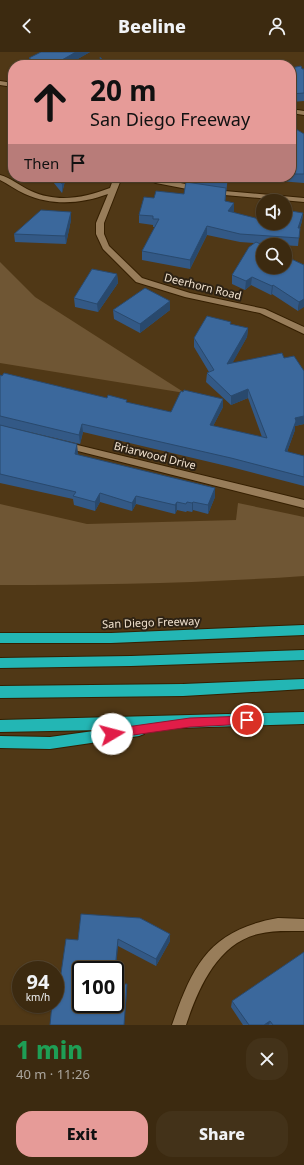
<!DOCTYPE html>
<meta charset="utf-8">
<style>
:root{--surface:#3c2a10;--page:#433219;--text:#f1f3f6;--muted:#aca79f;--line:#554630;--accent:#e69b98}
body{margin:0;font-family:"Noto Sans",sans-serif;background:var(--page);color:var(--text);height:100vh;display:flex;flex-direction:column;font-size:15px;white-space:nowrap}
*{box-sizing:border-box;margin:0}
p{font-size:13px;color:var(--muted)}
.icon{flex:none;width:22px;height:22px;fill:none;stroke:currentColor;stroke-width:2;stroke-linecap:round;stroke-linejoin:round}
.map{position:relative;height:973px;overflow:hidden}
.details{display:flex;flex-direction:column;background:var(--surface);flex:1}
.details>*{flex:none}
.guide{position:absolute;left:8px;top:8px;width:288px;height:122px;border-radius:16px;box-shadow:0 1px 3px #0004,0 0 0 1px var(--line);background:#e69b98;color:#111;overflow:hidden}
.tools{position:absolute;left:256px;top:142px;display:grid;gap:8px}
.tools a{display:grid;place-items:center;width:36px;height:36px;border-radius:50%;background:var(--surface);box-shadow:0 1px 3px #0004,0 0 0 1px var(--line);font-size:20px}
.speed{position:absolute;left:12px;top:909px;display:flex;gap:8px;font-size:20px;font-weight:700;text-align:center}
.speed>*{display:grid;place-content:center;width:52px;height:52px;border-radius:50%;background:var(--surface);box-shadow:0 1px 3px #0004,0 0 0 1px var(--line);line-height:1}
.speed small{font-size:10px;font-weight:400}
.speed .limit{border:2px solid #111;border-radius:6px;background:#fff;color:#111}
.pin{position:absolute;display:grid;place-items:center;width:34px;height:34px;color:#fff;margin:-17px;border:2px solid #fff;border-radius:50%;box-shadow:0 1px 4px #0007}
.me{position:absolute;width:44px;margin:-22px;rotate:82deg;stroke-linejoin:round;filter:drop-shadow(0 0 3px #0008)}
.turn{display:flex;align-items:center;gap:14px;height:84px;padding:0 16px;font-size:18px}
.turn .icon{width:52px;height:52px;stroke-width:2.5}
.turn b{display:block;font-size:28px;line-height:34px}
.then{display:flex;align-items:center;height:38px;padding:0 16px;background:#0003;gap:8px;font-size:15px}
.round{display:grid;place-items:center;flex:none;width:42px;height:42px;border-radius:16px;background:var(--page)}
.overview{display:flex;align-items:center;justify-content:space-between;height:68px;padding:0 16px}
h1{font-size:24px;font-weight:800;line-height:30px;color:#1e9e55}
.button{display:flex;gap:8px;margin-top:auto;padding:8px 16px}
.button a{flex:1;height:46px;border-radius:16px;background:var(--accent);color:#111;font-size:16px;font-weight:800;line-height:46px;text-align:center}
.button a+a{background:var(--page);color:var(--text)}
header{display:flex;justify-content:space-between;align-items:center;height:52px;padding:0 16px;background:var(--surface);font-size:18px;font-weight:800}
.map>svg:first-child{display:block}
.green{fill:#6f5634}
.lines{fill:none;stroke-linecap:round;stroke-linejoin:round}
.minor-casing{stroke:#351f00;stroke-width:2}
.highway-casing{stroke:#351f00;stroke-width:2}
.minor{fill:#987d5a;fill-rule:evenodd}
.highway{fill:#23b6b4;fill-rule:evenodd}
.wall{fill:#335986}
.shaded-wall{fill:#29496d}
.building{fill:#3b689c;stroke:#29496d}
.route{fill:#e11d48;stroke:#92132f}
.labels{text-anchor:middle;dominant-baseline:central;stroke-width:4;stroke-linejoin:round;paint-order:stroke}
.street-label{font-size:11px;fill:#f2e3d0;stroke:#2d2214}
</style>
<header><svg class="icon" aria-label="back" viewBox="0 0 24 24"><path d="M15 5l-7 7 7 7"/></svg>Beeline<svg class="icon" aria-label="person" viewBox="0 0 24 24"><circle cx="12" cy="8" r="4"/><path d="M4 21q1-7 8-7t8 7"/></svg></header>
<div class="map">
<svg width="304" height="973" viewBox="0 0 304 973">
<rect width="100%" height="100%" fill="#503816"/>
<path class="green" d="M0 210 35 245 185 341 0 311Z
M238 451 304 465V524C203 531 101 533 0 533V452L87 472 236 468Z"/>
<g class="lines">
<g class="minor-casing">
<path id="minor" d="M0 29 13 31V35L0 33Z
M291 57 304 59V63L291 61Z
M0 123C11 126 20 134 31 139 57 151 84 146 110 136L114 125H122L104 171V182L109 194 142 226 190 241 265 257 304 275V282L260 261 185 245 136 230 103 197 96 182V171L108 142C81 152 52 154 25 142 16 138 8 132 0 128Z
M143 125H153L213 138 304 146V150L213 142 156 131Z
M65 390 304 448V456L62 395 60 393 62 391Z
M278 866 304 867V879C288 879 273 878 258 882 217 892 198 937 186 973H172C193 912 210 878 278 866Z"/>
</g>
<g class="highway-casing">
<path id="highway" d="M304 573V583L111 591H0V581H111Z
M304 598V608L131 614 0 616V606L131 604Z
M304 627V637L183 644 0 646V634L183 632Z
M304 660V672L145 677 144 682 139 684 50 697 0 696V684L50 685 101 678 0 680V668Z"/>
</g>
<use href="#minor" class="minor"/>
<use href="#highway" class="highway"/>
</g>
<path class="wall" d="M90 0 67 13H30L29 6Z
M291 16 304 17V49L291 50Z
M291 74 304 82V131L279 129V125H272H291Z
M49 125H66L62 141Z
M187 125H228L225 149 234 159 233 160 263 171 303 161 302 169 300 176 298 194 260 192 304 213 298 259 272 242 271 243 251 233 245 238 232 232V223L254 191 240 190 207 183 190 217 142 208V199L155 175H153V173L139 171V163L154 146 184 142 187 130Z
M71 160V168L66 192 15 190 14 182Z
M117 222 118 231 98 260 75 255 74 246Z
M170 249V258L140 281 114 267 113 258Z
M231 272 248 276 247 285 232 311 284 306 304 319V372L295 374V378L287 400 304 404V434L231 415 83 380 80 392 0 373V323L171 360 223 347V355L213 374 262 385 248 346 231 353 206 330 207 321 209 320 194 295V286Z
M0 373 78 401 77 403 215 436V445L208 462 193 458 192 460 187 459 186 460 177 458 175 462 136 452 132 459 100 450 95 459 74 453 73 447 0 431Z
M81 862 170 889 156 914 118 894 81 918 127 939 58 942 78 888Z
M232 949 304 973H243L231 955Z"/>
<path class="shaded-wall" d="M76 0H90L67 13H53Z
M63 125H66L62 141V132Z
M234 151V159L228 168V159Z
M71 160V168L66 192 65 184Z
M303 161 302 169 297 184 298 176Z
M207 174V183L190 217V208Z
M117 222 118 231 98 260 97 252Z
M252 225 251 233 245 238 246 229Z
M273 233 272 242 271 243 272 234Z
M304 247V255L298 259 299 250Z
M170 249V258L140 281V272Z
M248 276 247 285 227 321V312Z
M248 337V346L231 353V344Z
M223 347V355L209 382 210 373Z
M304 364V372L295 374V378L284 408 285 399 295 366Z
M82 372 83 380 80 392 79 383Z
M77 392 78 401 75 411V402Z
M215 436V445L208 462V453Z
M100 441V450L95 459V450Z
M136 444V452L132 459V451Z
M177 450V458L175 462V453Z
M193 450V458L192 460V451Z
M170 882V889L156 914V907Z
M118 887V894L115 929V918Z
M127 932V939L124 973Z
M270 969 269 973H264Z"/>
<path class="building" d="M41 0H76L53 13H39L29 6Z
M100 5 108 13H101Z
M301 14 302 17H304V41L291 42V16Z
M291 74 304 82V122H291Z
M56 125H63L62 132Z
M202 125H228L227 129Z
M186 130 226 136 225 149 234 151 228 159 263 168V171H285V158L303 161 298 176H300L299 186 240 182 207 174 190 208 142 199 159 167H153V164L139 163 144 145 154 146 156 139 184 142Z
M41 158 71 160 65 184 14 182Z
M256 190 263 193V215H285V204L304 213V247L299 250 273 233 272 234 252 225 246 229 232 223 249 195Z
M92 217 117 222 97 252 74 246Z
M145 236 170 249 140 272 113 258Z
M207 264 231 270 230 272 248 276 227 312 282 301 284 306 294 304 304 319V364L295 366 296 369 285 399 304 404V425L231 406 82 372 79 383 0 364V323L2 324 4 321 107 346 108 343 127 348 126 350 171 360 181 339 183 340 184 338 223 347 210 373 267 386 248 337 231 344 207 321 214 318 194 286Z
M0 373 77 392 75 402 215 436 208 453 193 450 192 451 187 450 186 452 177 450 175 453 136 444 132 451 100 441 95 450 73 444 76 440 0 422Z
M81 862 140 866 170 882 156 907 118 887 115 918H81V952H115V932H127L124 973H50L52 952H55V942H58L66 887 78 888Z
M304 900V973H273L270 969 264 973H249L232 949Z"/>
<path class="route" d="M247 664 251 665 252 668 251 671 247 672 190 675 112 686 108 685 107 682 108 678 112 677 190 666Z"/>
<g class="labels">
<g class="street-label">
<text transform="translate(203 234) rotate(14)">Deerhorn Road</text>
<text transform="translate(155 403) rotate(14)">Briarwood Drive</text>
<text transform="translate(151 570) rotate(-2)">San Diego Freeway</text>
</g>
</g>
</svg>
<div class="tools">
<a><svg class="icon" aria-label="sound" viewBox="0 0 24 24"><path d="M4 9h4l5-4v14l-5-4H4zM17 9q2 3 0 6"/></svg></a>
<a><svg class="icon" aria-label="search" viewBox="0 0 24 24"><circle cx="10" cy="10" r="6"/><path d="M15 15l6 6"/></svg></a>
</div>
<div class="speed"><div>94<small>km/h</small></div><div class="limit">100</div></div>
<div class="pin" style="left:247px;top:668px;background:#d93025"><svg class="icon" aria-label="arrive" viewBox="0 0 24 24"><path d="M6 21V4h12l-3 4 3 4H6"/></svg></div>
<svg class="me" style="left:112px;top:682px" viewBox="-20 -20 40 40"><circle r="19" fill="#fff"/><path d="M0-13L10 11 0 6-10 11z" fill="#e11d48"/></svg>
<div class="guide">
<div class="turn"><svg class="icon" aria-label="ahead" viewBox="0 0 24 24"><path d="M12 20V5M6 11l6-6 6 6"/></svg><div><b>20 m</b>San Diego Freeway</div></div>
<div class="then">Then<svg class="icon" aria-label="arrive" viewBox="0 0 24 24"><path d="M6 21V4h12l-3 4 3 4H6"/></svg></div>
</div>
</div>
<section class="details">
<div class="overview"><div><h1>1 min</h1><p>40 m · 11:26</p></div><a class="round"><svg class="icon" aria-label="close" viewBox="0 0 24 24"><path d="M6 6l12 12M18 6L6 18"/></svg></a></div>
<div class="button"><a>Exit</a><a>Share</a></div>
</section>
